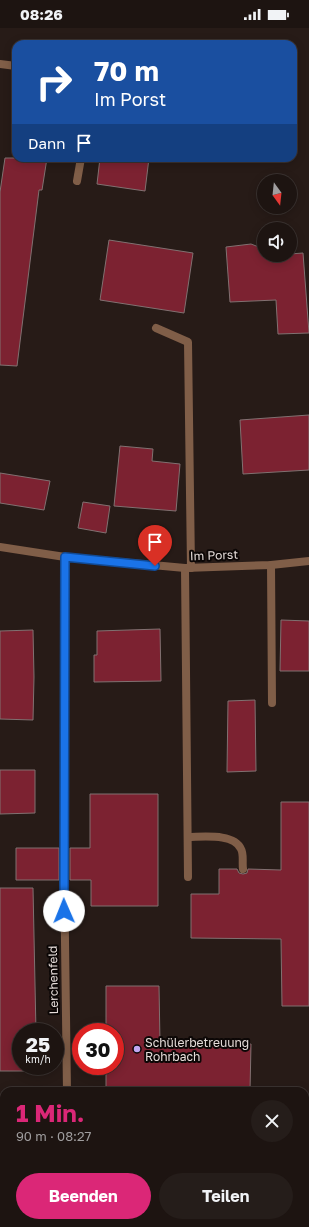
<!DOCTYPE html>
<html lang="de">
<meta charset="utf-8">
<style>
:root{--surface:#1d1411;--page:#251d1a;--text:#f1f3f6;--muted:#a09e9f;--line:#3b3331;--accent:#db2777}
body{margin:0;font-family:"Golos Text",sans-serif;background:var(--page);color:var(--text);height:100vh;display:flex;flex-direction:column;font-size:15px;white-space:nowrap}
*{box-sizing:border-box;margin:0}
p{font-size:13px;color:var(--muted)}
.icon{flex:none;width:22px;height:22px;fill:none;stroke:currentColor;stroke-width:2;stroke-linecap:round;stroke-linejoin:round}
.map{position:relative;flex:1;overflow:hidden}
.sheet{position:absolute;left:0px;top:1059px;width:309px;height:140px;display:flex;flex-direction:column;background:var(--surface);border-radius:12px 12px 0 0;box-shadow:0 2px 10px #0003,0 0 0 1px var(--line)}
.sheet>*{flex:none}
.top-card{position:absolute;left:12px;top:12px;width:285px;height:122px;border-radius:12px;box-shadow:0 2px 10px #0003,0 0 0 1px var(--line);background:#1a4fa0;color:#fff;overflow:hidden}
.needle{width:26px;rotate:165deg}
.tools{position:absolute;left:257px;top:146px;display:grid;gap:8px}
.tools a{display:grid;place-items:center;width:40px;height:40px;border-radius:50%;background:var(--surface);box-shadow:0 2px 10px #0003,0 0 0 1px var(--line);font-size:20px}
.speed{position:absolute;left:12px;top:995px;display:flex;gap:8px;font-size:20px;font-weight:700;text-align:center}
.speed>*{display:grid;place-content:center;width:52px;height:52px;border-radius:50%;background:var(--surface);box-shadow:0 2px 10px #0003,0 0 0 1px var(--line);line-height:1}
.speed small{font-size:10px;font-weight:400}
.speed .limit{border:6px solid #d22;background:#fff;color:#111}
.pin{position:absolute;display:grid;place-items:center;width:34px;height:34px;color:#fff;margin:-41px -17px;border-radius:50% 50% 50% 0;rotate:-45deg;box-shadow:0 0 4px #0007}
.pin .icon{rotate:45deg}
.me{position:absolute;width:44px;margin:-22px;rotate:359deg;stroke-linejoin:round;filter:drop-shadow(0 0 3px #0008)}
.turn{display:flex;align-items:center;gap:14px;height:84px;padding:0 16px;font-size:18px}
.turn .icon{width:52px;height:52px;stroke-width:2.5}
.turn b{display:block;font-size:28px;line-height:34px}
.then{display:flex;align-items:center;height:38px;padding:0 16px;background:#0003;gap:8px;font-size:15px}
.round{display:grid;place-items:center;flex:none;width:42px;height:42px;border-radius:21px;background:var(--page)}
.head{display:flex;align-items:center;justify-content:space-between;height:68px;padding:0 16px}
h1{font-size:24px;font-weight:700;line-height:30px;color:var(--accent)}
.button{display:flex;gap:8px;margin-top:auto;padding:8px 16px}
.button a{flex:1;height:46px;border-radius:24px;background:var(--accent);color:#fff;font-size:16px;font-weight:700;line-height:46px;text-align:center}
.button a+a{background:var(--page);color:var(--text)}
.status{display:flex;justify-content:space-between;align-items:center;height:28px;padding:0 20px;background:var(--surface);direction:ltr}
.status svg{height:11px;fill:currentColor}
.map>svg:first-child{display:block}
.green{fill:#4e3510}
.building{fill:#7c2231;stroke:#817171}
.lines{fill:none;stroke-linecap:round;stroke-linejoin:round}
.service{stroke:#805e48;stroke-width:8}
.minor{stroke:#805e48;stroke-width:8}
.route-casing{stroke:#114b97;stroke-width:10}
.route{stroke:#1a73e8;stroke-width:7}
.poi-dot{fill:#c1a8f3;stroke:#0c0706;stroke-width:1.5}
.labels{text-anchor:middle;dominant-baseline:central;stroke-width:4;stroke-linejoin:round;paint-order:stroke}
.street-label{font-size:12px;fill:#e6ddda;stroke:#0c0706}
.poi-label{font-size:12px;fill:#e6ddda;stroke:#0c0706;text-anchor:start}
</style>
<div class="status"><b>08:26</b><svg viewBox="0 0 49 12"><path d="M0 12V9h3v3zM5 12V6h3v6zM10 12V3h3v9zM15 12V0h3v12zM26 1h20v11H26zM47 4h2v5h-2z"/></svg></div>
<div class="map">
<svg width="309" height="1199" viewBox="0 0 309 1199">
<rect width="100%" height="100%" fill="#271b17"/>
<path class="green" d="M0 1144 4 1145V1195H161V1199H0Z"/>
<path class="building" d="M5 130H47L42 162H39L17 338 0 337V164Z
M100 130H149L145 163 97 156Z
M109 212 193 225 184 285 100 272Z
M251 216 264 221V227H290V226L303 225 309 305 278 306 276 272 230 274 226 219Z
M309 387V442L243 446 240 392Z
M120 418 153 421 152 433 180 436 176 483 114 478Z
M0 445 50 453 44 482 0 475Z
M83 474 110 478 106 505 78 500Z
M281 592 309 593V643H280Z
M160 601 161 653 94 654V627H97V603Z
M33 602 34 649 33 692 0 691V603Z
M255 672 256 743 227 744 228 673Z
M0 742H35V785L0 786Z
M90 766H158V878H91V852H70V820H90Z
M281 774H309V978H282L281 911 191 910V866H219V841H237L239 845 243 846 247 845 248 841 281 842Z
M16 820H59V852H16Z
M0 860H33L36 1004H21V1038H36V1043H0Z
M106 958H159L160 1015 251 1016 250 1063H106V1038H115V1004H106Z"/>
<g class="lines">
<path class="service" d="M0 36 16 38
M77 153 81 130
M156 300 188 314 191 540
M271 537 272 675
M185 540 188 849
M188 809C203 809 234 805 241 821 244 826 242 835 243 841
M67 1195V1199"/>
<path class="minor" d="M0 519 65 529 185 540 271 537 309 533
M65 529 64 838 67 1063
M0 1091 4 1092
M305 1141H309
M170 1195V1199"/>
</g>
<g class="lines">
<g class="route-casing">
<path id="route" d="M64 883 65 529 155 538"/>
</g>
<use href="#route" class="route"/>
</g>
<circle class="poi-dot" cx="137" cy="1021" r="4"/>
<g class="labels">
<g class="street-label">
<text transform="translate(214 527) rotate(-2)">Im Porst</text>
<text transform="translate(53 952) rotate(-91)">Lerchenfeld</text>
</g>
<g class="poi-label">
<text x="145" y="1014">Schülerbetreuung<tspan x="145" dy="14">Rohrbach</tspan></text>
</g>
</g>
</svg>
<div class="tools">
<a><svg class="needle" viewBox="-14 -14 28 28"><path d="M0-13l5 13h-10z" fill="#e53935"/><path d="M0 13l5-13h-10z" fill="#a09e9f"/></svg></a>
<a><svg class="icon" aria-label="sound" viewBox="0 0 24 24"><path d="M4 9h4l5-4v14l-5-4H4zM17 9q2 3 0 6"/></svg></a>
</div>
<div class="speed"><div>25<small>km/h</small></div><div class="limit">30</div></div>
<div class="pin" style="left:155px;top:538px;background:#d93025"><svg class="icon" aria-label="arrive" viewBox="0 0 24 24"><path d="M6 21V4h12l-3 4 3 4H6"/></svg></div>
<svg class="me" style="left:64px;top:883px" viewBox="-20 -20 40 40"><circle r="19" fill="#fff"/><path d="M0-13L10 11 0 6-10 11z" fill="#1a73e8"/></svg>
<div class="top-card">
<div class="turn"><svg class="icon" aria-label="right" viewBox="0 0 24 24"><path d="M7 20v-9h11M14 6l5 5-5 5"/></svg><div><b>70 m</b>Im Porst</div></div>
<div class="then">Dann<svg class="icon" aria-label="arrive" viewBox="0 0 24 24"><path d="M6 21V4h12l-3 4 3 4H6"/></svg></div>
</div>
<section class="sheet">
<div class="head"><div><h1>1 Min.</h1><p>90 m · 08:27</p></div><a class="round"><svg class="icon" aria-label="close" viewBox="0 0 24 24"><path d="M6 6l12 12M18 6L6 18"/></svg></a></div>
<div class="button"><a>Beenden</a><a>Teilen</a></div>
</section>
</div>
